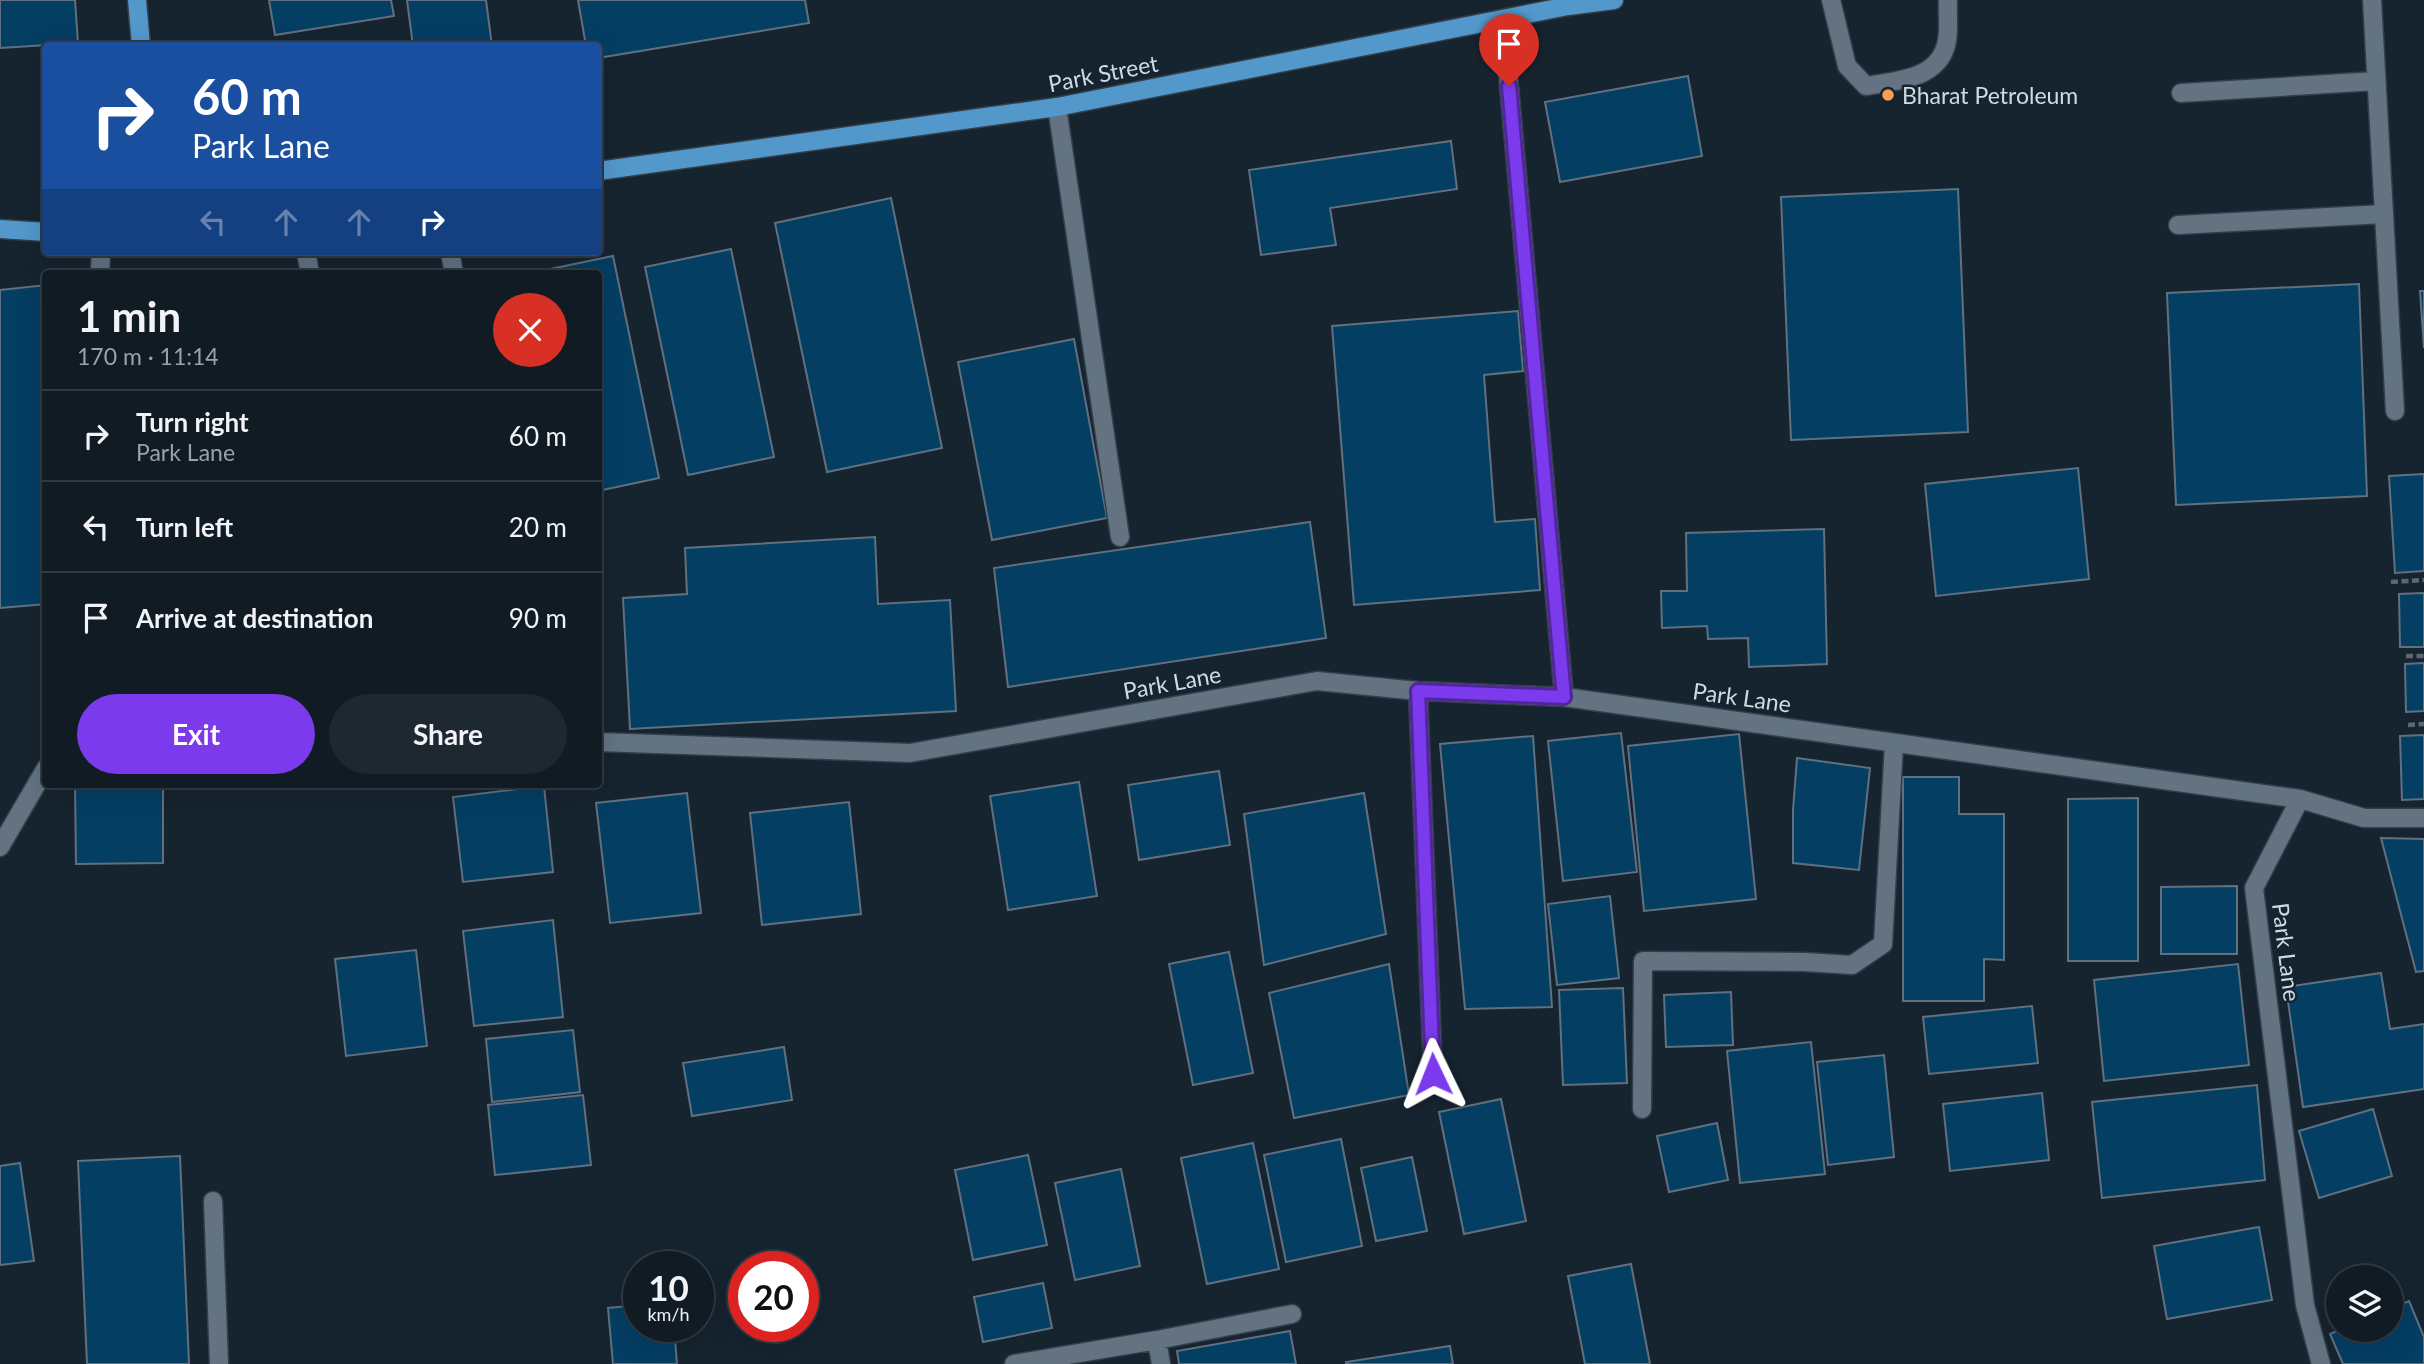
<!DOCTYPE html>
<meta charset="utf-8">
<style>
:root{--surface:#101b24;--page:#1e2831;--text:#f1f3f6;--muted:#9ca1a6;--line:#303941;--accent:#7c3aed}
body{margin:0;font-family:Lato,sans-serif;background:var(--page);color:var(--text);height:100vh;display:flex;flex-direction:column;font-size:26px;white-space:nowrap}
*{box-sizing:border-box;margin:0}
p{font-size:23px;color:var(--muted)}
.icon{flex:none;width:38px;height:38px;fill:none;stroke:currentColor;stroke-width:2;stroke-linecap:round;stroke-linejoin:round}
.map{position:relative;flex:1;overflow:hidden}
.drawer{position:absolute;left:42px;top:270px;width:560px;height:518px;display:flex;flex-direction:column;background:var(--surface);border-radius:7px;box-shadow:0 7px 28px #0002,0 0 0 2px var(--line)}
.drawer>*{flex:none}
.banner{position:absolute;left:42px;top:42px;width:560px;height:214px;border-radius:7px;box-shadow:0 7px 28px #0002,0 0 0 2px var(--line);background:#1a4fa0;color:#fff;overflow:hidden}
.buttons{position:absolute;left:2326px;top:1265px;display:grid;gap:14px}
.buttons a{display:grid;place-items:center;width:77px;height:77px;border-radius:50%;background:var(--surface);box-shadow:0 7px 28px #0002,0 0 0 2px var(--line);font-size:35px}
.speed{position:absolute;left:623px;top:1251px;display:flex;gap:14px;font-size:35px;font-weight:700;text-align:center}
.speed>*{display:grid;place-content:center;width:91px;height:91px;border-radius:50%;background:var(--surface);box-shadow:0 7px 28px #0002,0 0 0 2px var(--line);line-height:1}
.speed small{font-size:18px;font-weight:400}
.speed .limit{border:10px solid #d22;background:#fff;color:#111}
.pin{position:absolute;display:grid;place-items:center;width:60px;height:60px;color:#fff;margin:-72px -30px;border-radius:50% 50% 50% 0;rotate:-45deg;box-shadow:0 0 7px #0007}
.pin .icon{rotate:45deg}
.me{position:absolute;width:77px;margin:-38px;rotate:358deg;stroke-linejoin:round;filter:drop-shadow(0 0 5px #0008)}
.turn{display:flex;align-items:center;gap:24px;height:147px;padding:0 35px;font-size:32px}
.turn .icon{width:91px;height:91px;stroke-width:2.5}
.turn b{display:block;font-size:49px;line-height:60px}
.lanes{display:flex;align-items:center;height:66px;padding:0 35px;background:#0003;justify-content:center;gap:35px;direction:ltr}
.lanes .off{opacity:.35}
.round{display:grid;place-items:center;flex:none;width:74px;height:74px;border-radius:37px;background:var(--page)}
.headline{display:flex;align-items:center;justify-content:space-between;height:119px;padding:0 35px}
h1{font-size:42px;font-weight:700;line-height:52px}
.primary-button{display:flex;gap:14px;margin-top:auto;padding:14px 35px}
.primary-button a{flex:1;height:80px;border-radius:42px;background:var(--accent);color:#fff;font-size:28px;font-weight:700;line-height:80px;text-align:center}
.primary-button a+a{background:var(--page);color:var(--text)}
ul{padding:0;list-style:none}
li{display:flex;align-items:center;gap:21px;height:91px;padding:0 35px;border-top:2px solid var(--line)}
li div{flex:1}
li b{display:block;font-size:26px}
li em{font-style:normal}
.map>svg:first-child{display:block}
.building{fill:#043e63;stroke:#5f707e;stroke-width:2}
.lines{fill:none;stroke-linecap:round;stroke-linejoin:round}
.minor-casing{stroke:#333e48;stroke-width:21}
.major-casing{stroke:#333e48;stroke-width:21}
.path{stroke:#5b6872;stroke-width:4.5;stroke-dasharray:7 3.5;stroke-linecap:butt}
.minor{stroke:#637382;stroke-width:18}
.major{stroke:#5298cb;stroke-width:18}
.route-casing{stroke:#51269a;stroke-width:18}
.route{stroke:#7c3aed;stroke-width:12}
.poi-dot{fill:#fc9d53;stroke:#162430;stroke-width:2.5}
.labels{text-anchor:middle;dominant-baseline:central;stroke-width:5;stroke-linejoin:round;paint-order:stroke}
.street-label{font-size:23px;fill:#d0dae2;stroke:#162430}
.poi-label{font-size:23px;fill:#d0dae2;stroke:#162430;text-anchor:start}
</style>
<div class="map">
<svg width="2424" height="1364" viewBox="0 0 2424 1364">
<rect width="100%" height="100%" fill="#162430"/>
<path class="building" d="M0 0H75L78 43 0 48Z
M269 0H391L394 16 275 35Z
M407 0H486L492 46H413Z
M578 0H805L809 23 598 58V46H586Z
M1688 76 1702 156 1560 182 1545 102Z
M1451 141 1457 189 1330 208 1336 245 1261 255 1249 170Z
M1958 189 1968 432 1791 440 1781 197Z
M891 198 942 448 827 472 775 223Z
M731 249 774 457 688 475 645 267Z
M613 256 659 478 598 491V273H531Z
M2359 284 2367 496 2176 505 2167 293Z
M46 285V604L0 608V290Z
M2420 291H2424V348Z
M1518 311 1523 371 1484 375 1495 522 1535 519 1540 590 1354 605 1332 326Z
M1074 339 1107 518 992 540 958 362Z
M2078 468 2089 579 1936 596 1925 484Z
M2424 474V571L2395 573 2389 476Z
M1310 522 1326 638 1008 687 994 568Z
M1824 529 1827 664 1749 667 1748 638 1708 639 1707 626 1662 628 1661 591H1687L1686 533Z
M875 537 878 604 950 600 956 711 630 729 623 598 687 594 685 548Z
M2424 593V647H2400L2399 594Z
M2424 663V711L2406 712 2405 664Z
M1621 733 1637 872 1563 881 1548 741Z
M1739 734 1756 899 1644 911 1628 746Z
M2424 735V799L2402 800 2400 736Z
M1533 736 1552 1007 1465 1009 1440 744Z
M1797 758 1870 768 1859 870 1793 863V810Z
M1219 771 1230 845 1139 860 1128 785Z
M1903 777H1959V814H2004V960L1984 959V1001H1903Z
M1079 782 1097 896 1008 910 990 796Z
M75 784H163V863L76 864Z
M544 786 553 872 463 882 453 797Z
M687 793 701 913 610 923 596 803Z
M1364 793 1386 934 1264 965 1244 814Z
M2138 798V961H2068V799Z
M849 802 861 914 762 925 750 813Z
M2381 838 2424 839V971L2416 972Z
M2237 886V954H2161V887Z
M1610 896 1619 978 1557 985 1548 904Z
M553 920 563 1017 474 1026 463 931Z
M416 950 427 1046 346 1056 335 959Z
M1229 952 1253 1073 1193 1085 1169 964Z
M1389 964 1409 1095 1294 1118 1269 993Z
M2238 964 2249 1065 2104 1081 2094 980Z
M2381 973 2390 1029 2424 1024V1089L2303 1107 2286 987Z
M1623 988 1627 1083 1563 1085 1559 990Z
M1731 992 1733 1045 1666 1047 1664 995Z
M2032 1006 2038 1063 1929 1074 1923 1017Z
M573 1030 580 1092 492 1102 486 1039Z
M1811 1042 1825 1174 1740 1183 1727 1051Z
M784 1047 792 1100 692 1116 683 1063Z
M1884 1055 1894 1157 1828 1165 1817 1062Z
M2257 1085 2265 1180 2102 1198 2092 1102Z
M2042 1093 2049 1160 1950 1171 1943 1104Z
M583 1095 591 1165 495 1175 488 1105Z
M1501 1099 1526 1221 1464 1234 1439 1112Z
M2373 1109 2392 1176 2319 1198 2299 1131Z
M1717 1123 1728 1180 1669 1192 1657 1136Z
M1341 1139 1362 1246 1286 1262 1264 1155Z
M1253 1143 1279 1269 1207 1284 1181 1158Z
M1028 1155 1047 1245 973 1260 955 1170Z
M180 1156 189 1364H87L78 1161Z
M1412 1157 1427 1231 1376 1241 1361 1168Z
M20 1163 34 1261 0 1265V1166Z
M1121 1169 1140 1266 1075 1280 1055 1183Z
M2259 1227 2272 1300 2167 1319 2154 1246Z
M1631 1264 1650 1364H1585L1568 1276Z
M1043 1283 1052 1328 983 1342 974 1297Z
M2409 1301 2424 1337V1364H2343L2330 1334 2339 1330H2390V1309Z
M639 1305V1326H674L677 1364H613L608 1308Z
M1290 1331 1296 1364H1179L1177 1351Z
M1450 1346 1453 1364H1346V1362Z"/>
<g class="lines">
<g class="minor-casing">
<path id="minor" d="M1831 0 1847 66 1866 86C1894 81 1937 80 1946 45 1950 32 1947 14 1948 0
M2372 0 2395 411
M1503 19 1564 697
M2181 93 2376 81
M1057 107 1120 537
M2178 225 2384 214
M306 252 310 273
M450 252 454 273
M100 273 101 252
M1418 691 1433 1074
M598 742 910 753 1317 681 1418 691 1564 697 2300 799 2254 888 2305 1305 2321 1364
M2300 799 2364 818H2424
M0 847 46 768
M1642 1109 1643 961 1805 962 1852 965 1883 944 1894 743
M213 1201 219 1364
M1157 1340 1161 1364
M1014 1364 1157 1340 1292 1314"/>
</g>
<g class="major-casing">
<path id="major" d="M137 0 141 46
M598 171 1057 107 1568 6 1614 0
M0 229 46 232"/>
</g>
<path class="path" d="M2391 582 2424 580
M2406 656H2424
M2408 725 2424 724"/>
<use href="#minor" class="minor"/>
<use href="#major" class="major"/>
</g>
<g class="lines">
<g class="route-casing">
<path id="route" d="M1433 1074 1418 691 1564 697 1509 86"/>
</g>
<use href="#route" class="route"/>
</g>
<circle class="poi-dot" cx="1888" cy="95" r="7"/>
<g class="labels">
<g class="street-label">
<text transform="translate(1103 73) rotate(-11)">Park Street</text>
<text transform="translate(1172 682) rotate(-10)">Park Lane</text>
<text transform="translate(1742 697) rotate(8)">Park Lane</text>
<text transform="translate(2287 952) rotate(83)">Park Lane</text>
</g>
<g class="poi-label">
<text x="1902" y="95">Bharat Petroleum</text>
</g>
</g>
</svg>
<div class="buttons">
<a><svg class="icon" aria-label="layers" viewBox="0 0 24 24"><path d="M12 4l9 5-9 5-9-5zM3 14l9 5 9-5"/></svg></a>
</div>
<div class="speed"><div>10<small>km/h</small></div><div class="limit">20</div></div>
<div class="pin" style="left:1509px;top:86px;background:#d93025"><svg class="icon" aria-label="arrive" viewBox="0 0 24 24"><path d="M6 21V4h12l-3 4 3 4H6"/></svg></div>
<svg class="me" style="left:1433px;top:1074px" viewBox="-20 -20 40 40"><path d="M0-17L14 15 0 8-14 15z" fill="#7c3aed" stroke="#fff" stroke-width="4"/></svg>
<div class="banner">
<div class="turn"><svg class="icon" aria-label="right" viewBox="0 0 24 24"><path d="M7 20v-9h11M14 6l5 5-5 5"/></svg><div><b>60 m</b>Park Lane</div></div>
<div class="lanes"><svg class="icon off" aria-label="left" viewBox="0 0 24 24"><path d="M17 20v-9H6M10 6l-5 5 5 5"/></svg><svg class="icon off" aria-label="ahead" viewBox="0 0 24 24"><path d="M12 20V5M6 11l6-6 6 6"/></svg><svg class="icon off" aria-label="ahead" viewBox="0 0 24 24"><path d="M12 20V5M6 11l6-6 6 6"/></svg><svg class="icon" aria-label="right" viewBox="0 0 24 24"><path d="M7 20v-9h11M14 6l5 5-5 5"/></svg></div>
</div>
<section class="drawer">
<div class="headline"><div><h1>1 min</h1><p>170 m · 11:14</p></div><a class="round" style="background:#d93025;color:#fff"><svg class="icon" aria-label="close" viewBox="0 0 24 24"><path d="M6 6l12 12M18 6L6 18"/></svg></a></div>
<ul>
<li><svg class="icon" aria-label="right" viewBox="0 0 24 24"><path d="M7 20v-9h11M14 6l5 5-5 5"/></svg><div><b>Turn right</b><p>Park Lane</p></div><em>60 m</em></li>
<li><svg class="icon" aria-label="left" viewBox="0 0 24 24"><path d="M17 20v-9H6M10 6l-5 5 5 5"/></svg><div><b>Turn left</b></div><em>20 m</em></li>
<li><svg class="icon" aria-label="arrive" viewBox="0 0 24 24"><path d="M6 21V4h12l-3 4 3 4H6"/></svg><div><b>Arrive at destination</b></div><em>90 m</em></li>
</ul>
<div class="primary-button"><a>Exit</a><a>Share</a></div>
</section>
</div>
